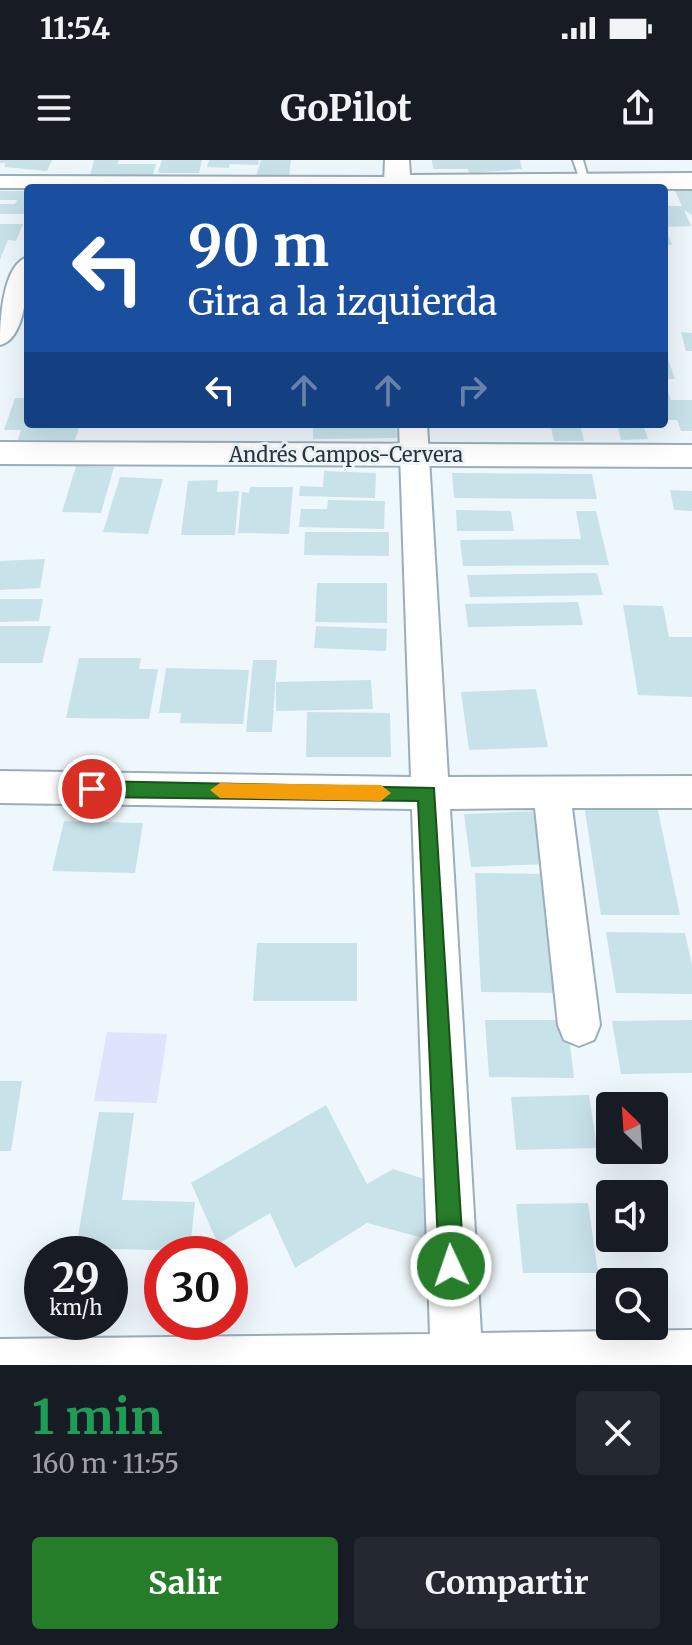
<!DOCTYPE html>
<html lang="es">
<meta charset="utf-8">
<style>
:root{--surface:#171b24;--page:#242831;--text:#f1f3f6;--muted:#9ea1a6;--accent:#257c29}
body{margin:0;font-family:Merriweather,serif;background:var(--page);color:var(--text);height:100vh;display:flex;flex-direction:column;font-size:30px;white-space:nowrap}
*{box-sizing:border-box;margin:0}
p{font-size:26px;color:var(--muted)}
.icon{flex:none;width:44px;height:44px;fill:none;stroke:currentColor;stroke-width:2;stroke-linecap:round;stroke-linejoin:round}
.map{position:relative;height:1205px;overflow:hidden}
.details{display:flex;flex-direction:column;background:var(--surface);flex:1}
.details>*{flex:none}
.hud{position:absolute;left:24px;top:24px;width:644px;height:244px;border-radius:8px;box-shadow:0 8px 32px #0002;background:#1a4fa0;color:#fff;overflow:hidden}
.needle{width:52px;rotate:335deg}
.tools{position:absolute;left:596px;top:932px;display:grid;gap:16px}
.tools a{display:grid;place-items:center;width:72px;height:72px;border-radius:8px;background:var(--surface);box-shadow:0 8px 32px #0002;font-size:40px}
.speed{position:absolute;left:24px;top:1076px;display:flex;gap:16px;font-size:40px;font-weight:700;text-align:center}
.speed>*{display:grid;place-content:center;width:104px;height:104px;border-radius:50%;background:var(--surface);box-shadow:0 8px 32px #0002;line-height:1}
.speed small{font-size:20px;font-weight:400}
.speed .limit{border:12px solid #d22;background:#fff;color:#111}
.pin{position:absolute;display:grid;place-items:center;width:68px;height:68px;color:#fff;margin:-34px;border:4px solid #fff;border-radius:50%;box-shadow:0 2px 8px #0007}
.me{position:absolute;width:88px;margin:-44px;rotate:357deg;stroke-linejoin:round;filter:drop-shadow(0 0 6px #0008)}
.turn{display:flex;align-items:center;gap:28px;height:168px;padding:0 32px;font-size:36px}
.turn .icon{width:104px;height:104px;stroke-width:2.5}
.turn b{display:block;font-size:56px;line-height:68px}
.lanes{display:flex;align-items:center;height:76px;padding:0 32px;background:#0003;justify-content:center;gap:40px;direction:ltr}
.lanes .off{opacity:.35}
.round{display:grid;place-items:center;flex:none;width:84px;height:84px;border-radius:8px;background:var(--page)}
.overview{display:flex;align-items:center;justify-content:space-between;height:136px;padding:0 32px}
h1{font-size:48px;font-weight:700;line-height:60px;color:#1e9e55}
.primary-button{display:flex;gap:16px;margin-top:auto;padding:16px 32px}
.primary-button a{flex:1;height:92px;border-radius:8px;background:var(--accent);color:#fff;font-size:32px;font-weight:700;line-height:92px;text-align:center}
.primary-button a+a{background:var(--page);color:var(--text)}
.status{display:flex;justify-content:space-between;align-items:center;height:56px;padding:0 40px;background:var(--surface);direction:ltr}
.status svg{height:22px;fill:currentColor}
header{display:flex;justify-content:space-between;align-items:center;height:104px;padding:0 32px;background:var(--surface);font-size:36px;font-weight:700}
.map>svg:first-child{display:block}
.green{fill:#dde4fb}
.building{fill:#c8e2ea}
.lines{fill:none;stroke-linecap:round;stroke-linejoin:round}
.service-casing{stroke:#9aaebb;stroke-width:4}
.minor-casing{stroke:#9aaebb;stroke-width:4}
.tertiary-casing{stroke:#9aaebb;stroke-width:4}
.service{fill:#fff;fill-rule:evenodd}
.minor{fill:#fff;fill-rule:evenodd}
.tertiary{fill:#fff;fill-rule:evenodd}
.route{fill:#257c29;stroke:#18511b;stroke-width:2}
.slow{fill:#f59e0b}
.labels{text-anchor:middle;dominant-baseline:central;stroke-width:6;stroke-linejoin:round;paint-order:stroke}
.far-street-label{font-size:20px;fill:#2b3439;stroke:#eef7fc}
</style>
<div class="status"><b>11:54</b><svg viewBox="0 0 49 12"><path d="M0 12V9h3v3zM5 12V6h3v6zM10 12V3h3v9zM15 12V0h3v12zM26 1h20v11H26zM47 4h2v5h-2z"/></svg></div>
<header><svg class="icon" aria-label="menu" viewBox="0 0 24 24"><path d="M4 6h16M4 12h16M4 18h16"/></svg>GoPilot<svg class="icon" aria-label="share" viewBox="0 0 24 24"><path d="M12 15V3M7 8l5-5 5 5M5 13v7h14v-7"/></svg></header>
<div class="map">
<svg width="692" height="1205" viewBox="0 0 692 1205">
<rect width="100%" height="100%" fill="#eef7fc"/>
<path class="green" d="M107 872 167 874 157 943 94 941Z"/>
<path class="building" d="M0 0H52L47 11 4 7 6 3H0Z
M94 0H119L117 4H156L153 15 90 16Z
M162 0H202L199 13H161L158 12Z
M209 0H259L258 5 230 4 229 8 207 7Z
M261 0H291L289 16H256Z
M432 0H520L522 9 469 13 468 9H433Z
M0 31H28V54H0V44H15L17 40H0Z
M675 31H692V55L684 50 691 66 665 67 672 85H664V46H682Z
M0 64H23L16 81 8 80 0 100Z
M681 172 692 173V191H686Z
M664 199H668L675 219H664Z
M664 220 671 240H692V271H681L677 260H664Z
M15 238H28V264H80L75 280H18L21 270H4Z
M313 264H396L397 278 313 279Z
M534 264H580L584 281H554L551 267Z
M617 264H643L648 279 621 280Z
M76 306 114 307 101 353 62 352Z
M324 311 376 313 375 338 299 336 300 326 323 327Z
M452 313 592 314 597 339 454 338Z
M120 317 163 319 148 374 103 372Z
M218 320 217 332 239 331 235 375H181L188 321Z
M250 327H293L289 374 238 373 242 332 249 333Z
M670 330 692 331V351L674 350Z
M328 340 385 341 384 369 299 367 301 349H327Z
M456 350 511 351 514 371H457Z
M576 351H596L609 405 463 406 460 380 581 379Z
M305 372H389V396L304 395Z
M45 399 40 428 0 430V401Z
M597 413 603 435 470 437 467 415Z
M317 423H387V463L315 462Z
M0 439H43L39 461 0 462Z
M578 442 583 465 468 467 465 444Z
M623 445 663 446 669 477H692V537L638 535Z
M0 466H51L42 503H0Z
M316 466 387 469 386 491 314 488Z
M79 498H141L139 509H158L149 559 66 558Z
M253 500H277L272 572H246Z
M166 508 249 510 243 564 180 563 181 553H159Z
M371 520 373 549 276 551V522Z
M536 529 548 587 469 590 461 532Z
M307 552 390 553 391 597H306Z
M584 645 657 646 680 755H601Z
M542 651 551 704 471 707 464 654Z
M64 661 143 663 135 713 52 711Z
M475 713 549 714 561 833 481 832Z
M606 772 685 773 692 805V834L616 833Z
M257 783H357V841H253Z
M485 860H567L574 918 489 917Z
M692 860V913L621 914 612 861Z
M0 921H22L11 991H0Z
M589 935 597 988 516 990 511 937Z
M326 945 367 1024 393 1009 424 1019 427 1079 367 1063 295 1108 270 1053 218 1084 191 1023Z
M99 952 134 953 122 1040 195 1042 190 1091 76 1088Z
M588 1043 598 1113H523L516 1044Z"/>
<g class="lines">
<g class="service-casing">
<path id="service" d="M573 0H583L590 25 581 23Z"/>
</g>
<g class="minor-casing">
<path id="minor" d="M0 16 397 17 404 19 408 28H0Z
M28 97C28 120 27 179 0 185 0 163 2 104 28 97Z
M399 264H427L448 617 692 616V648H572L600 865 594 880 579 886 564 880 558 865 535 648 450 649 481 1173 692 1170V1205H0V1179L430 1174 412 649 0 643V611L411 617Z"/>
</g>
<g class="tertiary-casing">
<path id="tertiary" d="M385 0H409L410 15 692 13V29L388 28 384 23Z
M0 282 692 285V307L0 304Z"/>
</g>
<use href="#service" class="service"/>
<use href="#minor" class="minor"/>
<use href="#tertiary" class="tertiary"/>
</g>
<path class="route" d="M92 621 434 628 464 1106 460 1114 451 1118 443 1114 439 1106 418 641 92 637 82 629Z"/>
<path class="slow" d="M220 623 381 625 391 633 381 641 220 638 210 630Z"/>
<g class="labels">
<g class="far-street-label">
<text x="346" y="294">Andrés Campos-Cervera</text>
</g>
</g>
</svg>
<div class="tools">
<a><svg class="needle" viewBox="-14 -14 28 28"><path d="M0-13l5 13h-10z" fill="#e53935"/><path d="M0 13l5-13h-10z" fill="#9ea1a6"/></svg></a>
<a><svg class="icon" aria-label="sound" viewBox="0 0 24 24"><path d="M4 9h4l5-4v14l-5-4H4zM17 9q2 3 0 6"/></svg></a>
<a><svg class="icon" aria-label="search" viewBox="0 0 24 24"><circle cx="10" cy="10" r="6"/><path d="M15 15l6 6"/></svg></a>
</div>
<div class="speed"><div>29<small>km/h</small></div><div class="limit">30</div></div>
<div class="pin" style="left:92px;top:629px;background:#d93025"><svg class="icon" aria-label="arrive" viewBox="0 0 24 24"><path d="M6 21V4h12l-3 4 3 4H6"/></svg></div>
<svg class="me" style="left:451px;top:1106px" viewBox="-20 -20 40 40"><circle r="17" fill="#257c29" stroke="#fff" stroke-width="3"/><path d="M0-11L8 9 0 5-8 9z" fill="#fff"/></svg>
<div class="hud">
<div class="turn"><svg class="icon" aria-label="left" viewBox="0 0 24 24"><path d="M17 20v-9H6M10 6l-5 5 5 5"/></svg><div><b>90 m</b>Gira a la izquierda</div></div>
<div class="lanes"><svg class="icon" aria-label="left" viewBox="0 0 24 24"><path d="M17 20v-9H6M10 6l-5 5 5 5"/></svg><svg class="icon off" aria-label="ahead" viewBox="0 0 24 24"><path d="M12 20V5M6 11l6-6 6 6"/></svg><svg class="icon off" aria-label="ahead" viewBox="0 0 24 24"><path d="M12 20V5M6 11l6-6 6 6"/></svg><svg class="icon off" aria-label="right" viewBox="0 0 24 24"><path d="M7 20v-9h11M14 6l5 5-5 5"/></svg></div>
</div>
</div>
<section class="details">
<div class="overview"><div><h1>1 min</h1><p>160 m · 11:55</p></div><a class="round"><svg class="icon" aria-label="close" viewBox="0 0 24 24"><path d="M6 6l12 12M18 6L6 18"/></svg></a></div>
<div class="primary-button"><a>Salir</a><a>Compartir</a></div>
</section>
